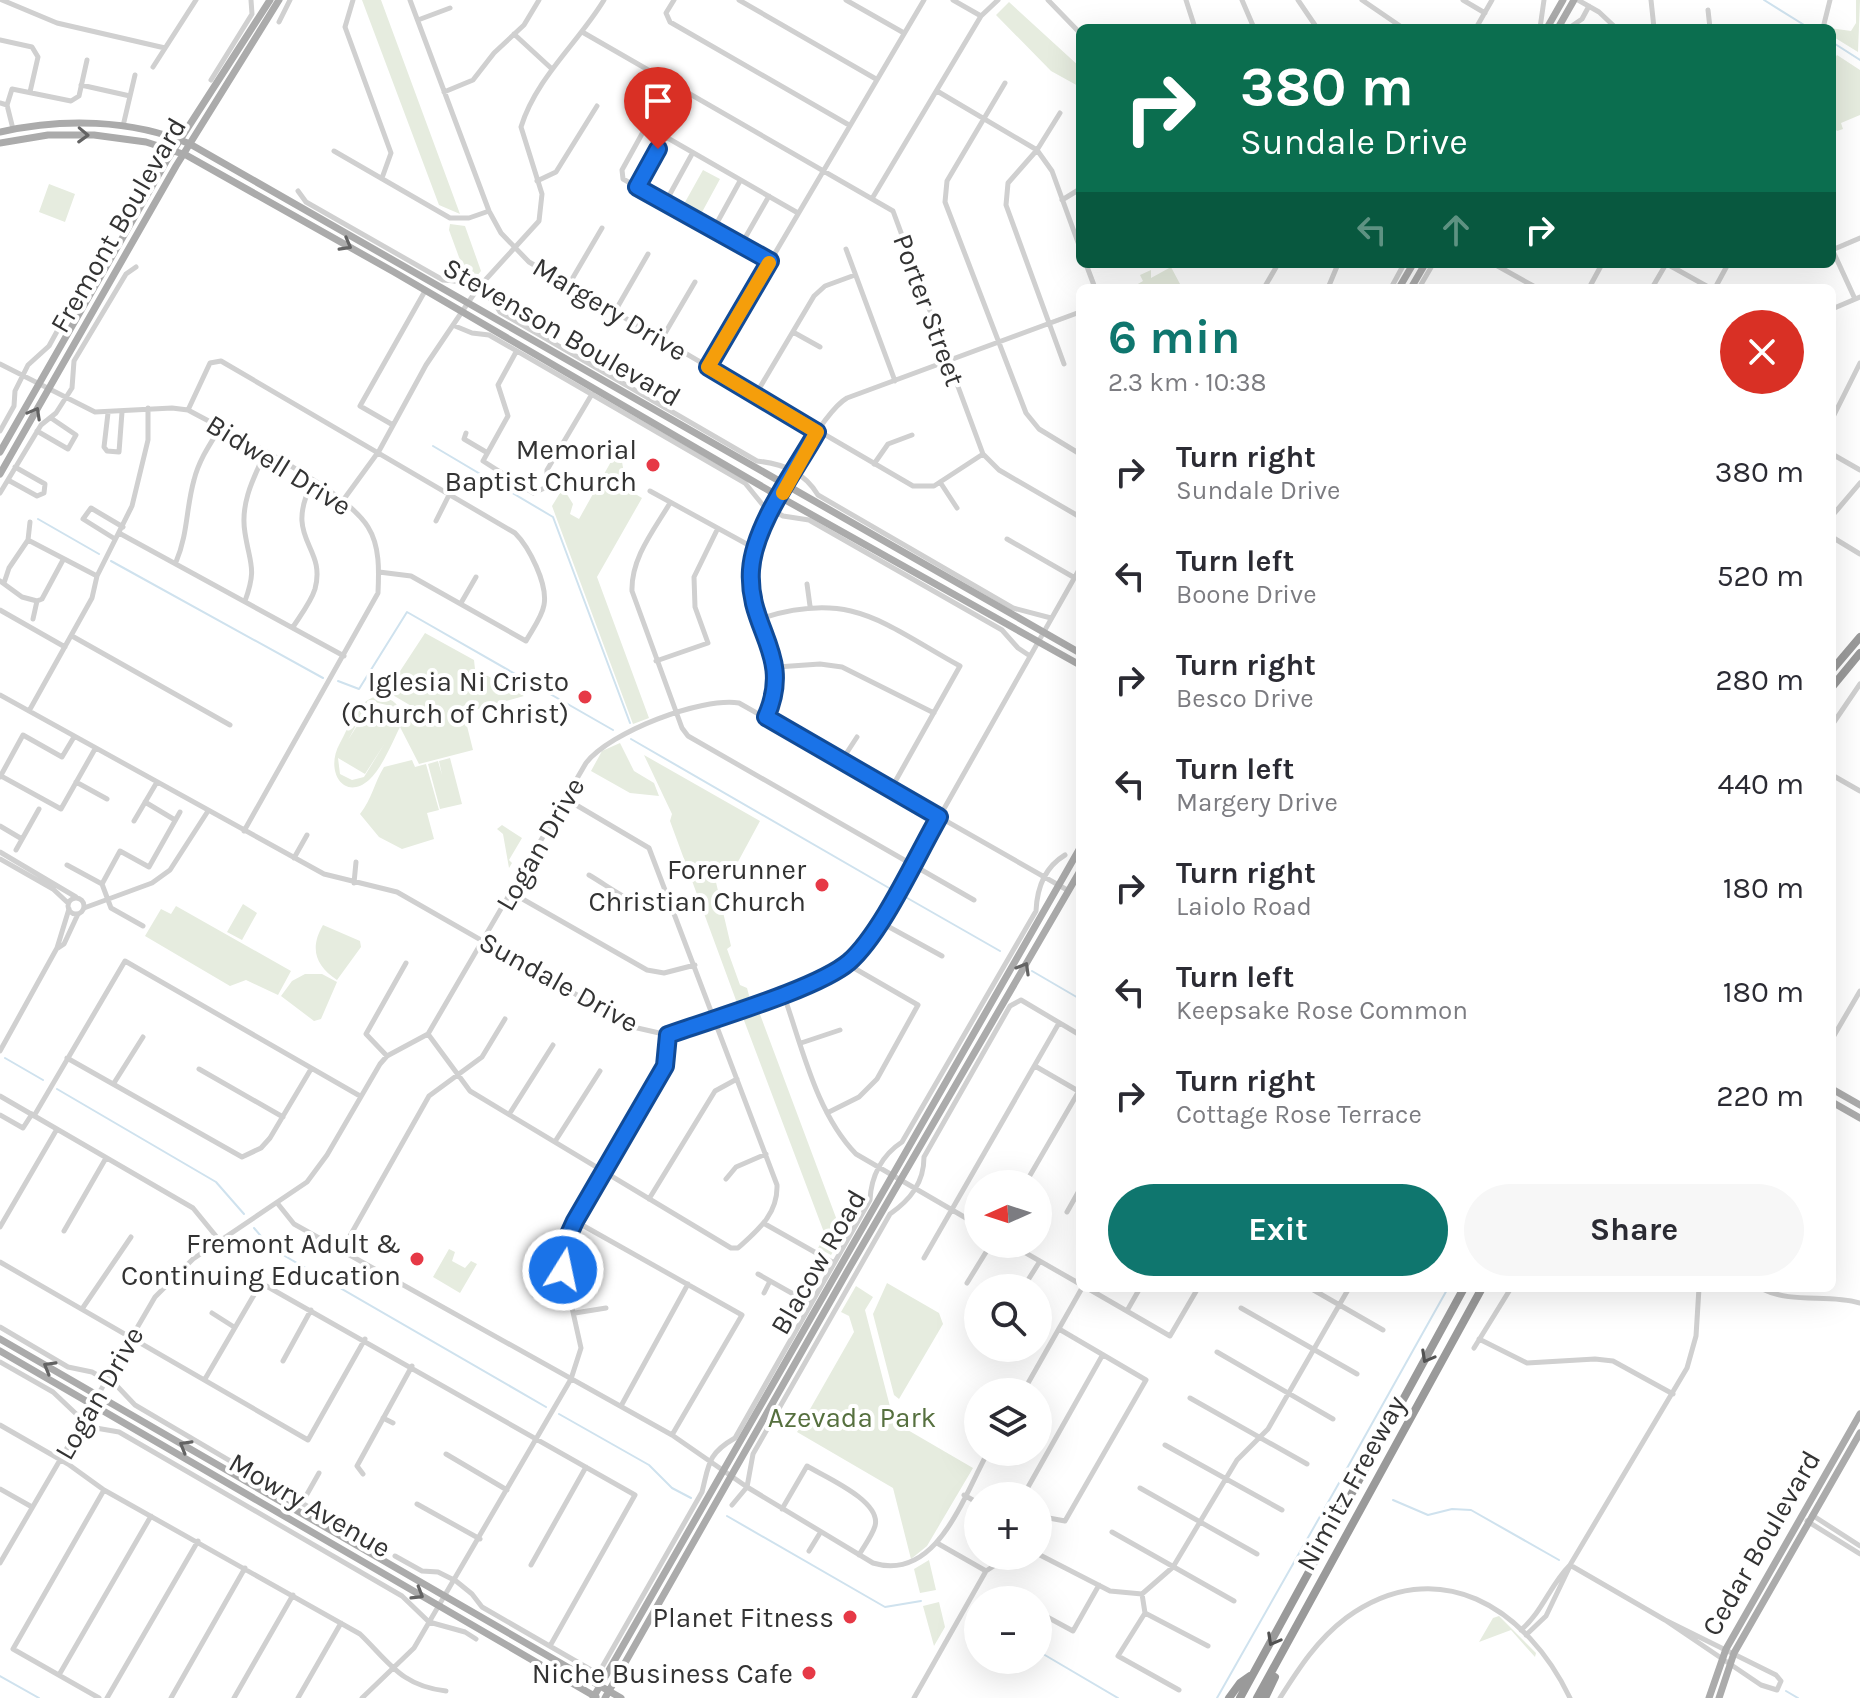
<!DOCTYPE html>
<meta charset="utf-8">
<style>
:root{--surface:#fff;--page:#f7f7f7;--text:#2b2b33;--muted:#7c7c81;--accent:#0f766e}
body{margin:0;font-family:Karla,sans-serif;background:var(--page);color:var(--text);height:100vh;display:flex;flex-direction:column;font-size:30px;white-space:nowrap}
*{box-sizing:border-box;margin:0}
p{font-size:26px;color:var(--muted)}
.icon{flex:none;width:44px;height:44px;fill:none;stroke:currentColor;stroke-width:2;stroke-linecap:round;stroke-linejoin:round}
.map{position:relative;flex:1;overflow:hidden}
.details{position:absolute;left:1076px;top:284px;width:760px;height:1008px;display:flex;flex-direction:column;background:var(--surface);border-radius:12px;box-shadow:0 8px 32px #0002}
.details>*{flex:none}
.banner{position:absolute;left:1076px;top:24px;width:760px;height:244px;border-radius:12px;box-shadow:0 8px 32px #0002;background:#0b6e4f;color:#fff;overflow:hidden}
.needle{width:52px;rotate:267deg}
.controls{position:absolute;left:964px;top:1170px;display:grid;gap:16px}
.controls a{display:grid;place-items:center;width:88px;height:88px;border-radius:50%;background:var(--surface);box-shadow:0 8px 32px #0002;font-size:40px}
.pin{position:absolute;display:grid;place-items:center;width:68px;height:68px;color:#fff;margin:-82px -34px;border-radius:50% 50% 50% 0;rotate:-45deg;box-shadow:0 0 8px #0007}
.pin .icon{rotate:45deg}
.me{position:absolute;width:88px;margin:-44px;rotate:10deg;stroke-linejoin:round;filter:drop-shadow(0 0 6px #0008)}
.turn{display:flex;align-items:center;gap:28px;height:168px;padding:0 32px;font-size:36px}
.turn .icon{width:104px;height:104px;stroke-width:2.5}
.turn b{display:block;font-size:56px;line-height:68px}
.lanes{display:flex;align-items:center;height:76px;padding:0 32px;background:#0003;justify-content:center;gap:40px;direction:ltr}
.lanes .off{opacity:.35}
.round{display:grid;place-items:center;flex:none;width:84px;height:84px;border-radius:42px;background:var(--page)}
.overview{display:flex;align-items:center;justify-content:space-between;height:136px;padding:0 32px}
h1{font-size:48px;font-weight:700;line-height:60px;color:var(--accent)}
.cta{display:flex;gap:16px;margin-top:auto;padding:16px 32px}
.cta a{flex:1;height:92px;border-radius:48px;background:var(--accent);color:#fff;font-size:32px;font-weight:700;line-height:92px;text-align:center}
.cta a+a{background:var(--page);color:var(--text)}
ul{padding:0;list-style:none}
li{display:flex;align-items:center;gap:24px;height:104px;padding:0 32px}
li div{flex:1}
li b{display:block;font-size:30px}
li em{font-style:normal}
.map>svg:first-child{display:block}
.green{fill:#e6ecdf;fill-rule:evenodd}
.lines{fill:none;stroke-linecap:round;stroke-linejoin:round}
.stream{stroke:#cfe2ee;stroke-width:2}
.minor{stroke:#d0d0d0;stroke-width:5}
.major{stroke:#ababab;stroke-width:7}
.highway{stroke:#9a9a9a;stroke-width:8}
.oneway{stroke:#636363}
.oneway2{stroke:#525252}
.route-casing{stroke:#114b97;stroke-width:20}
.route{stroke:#1a73e8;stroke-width:14}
.slow{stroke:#f59e0b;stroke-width:14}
.poi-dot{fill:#e63946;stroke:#fff;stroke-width:3}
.labels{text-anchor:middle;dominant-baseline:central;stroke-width:8;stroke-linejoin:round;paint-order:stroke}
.street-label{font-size:28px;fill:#333;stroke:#fff}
.poi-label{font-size:28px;fill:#333;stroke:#fff;text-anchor:end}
.park-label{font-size:28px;fill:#56703f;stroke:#fff}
</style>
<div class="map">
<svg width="1860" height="1698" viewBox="0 0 1860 1698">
<rect width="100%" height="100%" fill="#fff"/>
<path class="green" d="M362 0H381L460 214 439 205Z
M1856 0H1860L1858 52 1832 36 1830 28 1851 31 1856 23Z
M1009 2 1080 67V87L1051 71 996 15Z
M1837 55 1860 70V115L1841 123 1843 129 1837 131 1832 125V63Z
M703 170 720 179 701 214 684 204Z
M49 184 75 194 65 222 39 212Z
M450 224 465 226 481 271 472 282 467 279 449 230Z
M1171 267 1180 284 1171 288H1131L1143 281 1140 275 1151 270V278Z
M613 458 622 462 627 489 642 498 597 577 649 718 633 724 552 506 563 488 573 504 570 514 579 519Z
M425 633 474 660 475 669 524 696 471 711 466 722 473 750 419 764 400 727C392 743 382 768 369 780 344 802 324 771 340 743 350 725 363 686 389 699 400 704 402 714 402 724L413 707 391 694 389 688ZM374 702 391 706 397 717 395 726 367 710 348 740 366 708ZM385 743 364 777 352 780 340 774 338 758 365 774Z
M620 743 634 771 654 783 659 796 630 793 591 771 602 751Z
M644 755 760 821 733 871 715 878 731 946 727 949 740 985 747 988 750 999 737 1003 670 821 672 814Z
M450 758 462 804 440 809 428 764 438 761 442 775 439 761Z
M412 760 415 767 426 764 439 810 427 813 434 839 402 849 379 837 360 814C372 799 374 783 384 767Z
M502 825 522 838 509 860 512 863 509 868 503 834 497 829Z
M243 904 257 913 242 940 227 932Z
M176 906 291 971 278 995 246 980 230 986 145 936 161 909 171 914Z
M323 925 360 941 361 947 337 980C316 966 309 949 323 925Z
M305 974H322L337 982 321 1019 314 1021 281 996 292 981Z
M758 1009 838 1223 848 1228 831 1255 818 1248 825 1235 742 1015Z
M449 1249 455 1252 452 1261 465 1268 471 1261 477 1264 460 1293 433 1277Z
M887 1283 939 1313 943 1324 899 1399 894 1395 873 1314Z
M856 1286 873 1297 865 1310 894 1422 973 1468 927 1546 911 1559 893 1488 797 1432 854 1332 849 1316 841 1312Z
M929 1560 936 1590 920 1593 914 1569Z
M939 1602 945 1627 934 1646 923 1606Z
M1499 1616 1536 1653 1535 1657 1511 1630 1479 1642 1493 1618Z"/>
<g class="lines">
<path class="stream" d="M1764 0 1809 28
M1832 42 1860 60
M433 446 553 517 630 723
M38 519 99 554
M111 561 323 678
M338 681 359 689 407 612 613 730
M631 739 889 888
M902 895 1000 951
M1032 971 1080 999
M5 1058 43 1080
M57 1089 216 1182 244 1214
M254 1228 271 1248 546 1407
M559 1414 649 1465 672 1488 691 1498
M1393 1500 1428 1515 1452 1509 1471 1510 1559 1560
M727 1516 885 1607 921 1601
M973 1613 978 1616
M1038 1651 1118 1698
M0 1676 39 1698
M1786 1691 1798 1698
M1217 1698 1339 1483 1348 1475 1346 1470 1448 1288"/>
<path class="minor" d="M2 0 57 23 165 48
M353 0 345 27 391 153 382 178
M410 0 489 211 501 233 529 262 913 486H934L983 454
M674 0 666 13 670 22 849 125
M739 0 876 79
M846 0 904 33
M953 0 981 16
M1048 0 1080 33
M1186 0 1195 28
M1242 0 1254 28
M1298 0 1317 28
M1362 0 1403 28
M1463 0 1485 13
M1578 0 1599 12 1616 28
M1651 0 1654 28
M1708 10 1710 28
M418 20 450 8
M279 22 290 0
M1476 28 1492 0
M1540 28 1544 0
M1569 28 1582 19 1589 6
M1711 28H1735
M1823 28 1830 0
M584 33 893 211 983 454 999 470 1080 517
M514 34 552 69
M0 40 32 47 38 57 30 92
M153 67 196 0
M211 80 252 14 251 0
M1005 83 947 181 945 202 1026 413 1039 429 1080 454
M81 85 130 96
M937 91 1037 150 1052 171 1080 248
M444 92 473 80 494 53 524 25 539 0
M0 103 7 105 12 89 71 101 79 96 87 60
M7 105 13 129
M1060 113 1037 150 1008 183 1006 205 1064 364
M123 126 135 75
M334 151 450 218H469L489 211
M537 181 556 172 597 106
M637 187 665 137
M298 191 306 202 443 280C468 281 487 289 500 312L757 461C784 464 804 472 818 495L1013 608 1051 618
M873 197 981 16 998 0
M1062 200 1080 189
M665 203 692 154
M713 230 740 181
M741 245 769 196
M846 249 895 381
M1832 249 1855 299
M1832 250 1860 238
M770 261 623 179 622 170 643 132 652 129 798 213
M1086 264 1095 288
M1494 264 1537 288
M1667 264 1710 288
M568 286 602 228
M1264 288 1278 264
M1328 288 1338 264
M1391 288 1404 264
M1419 288 1433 264
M1589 288 1602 264
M1652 288 1666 264
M1715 288 1728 264
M1832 309 1860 297
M614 313 648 254
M455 326 472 333 489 335 745 483 762 504 783 516 809 520 1002 630 1018 648 1030 656
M793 332 820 347
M661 340 695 282
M516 352 498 385 508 416 483 461 533 493 547 487V470L592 394
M0 364 95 412 172 408 188 410C232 434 344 488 368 527 380 546 379 571 378 593L244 831
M708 367 924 0
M756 394 814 296 825 286 855 275
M188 410 210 363 221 361 515 533C529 547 548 584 544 605 542 617 532 630 526 641L411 576 379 572
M108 413 104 447 107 451 119 452 122 412
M1832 419 1860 363
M393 425 360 406 425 291
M0 431 14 406 15 391 28 365 49 346 95 262 114 252
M37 431 68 449 76 435 51 418
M466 433 464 439 486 452
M1832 454 1860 470
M874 464 888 444 912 435
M8 480 37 496 44 493 45 484 15 467
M940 482 957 508
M650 491 754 548
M0 493 41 425 56 413 72 388 74 361 126 274 136 267
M344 499 379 451 426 365 478 288 539 221 542 194 521 127C536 78 578 43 604 0
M670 503C654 530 631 558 632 591L682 728 688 736 974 900
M1832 516 1860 483
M436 521 448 497
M119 533 344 656
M1832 537 1860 554
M115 539 83 519 91 508 123 527
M1007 539 1075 578
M28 540 97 576
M176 562C188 534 186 508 194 480 199 460 210 444 220 428
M0 581 22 597 37 601
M4 583 9 568 28 540 30 522
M807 584 810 606
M245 601C257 568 250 565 245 533 240 504 253 479 265 453
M461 603 476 577
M0 610 65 647
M33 619 37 601 42 599 63 560
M759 619C851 589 882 623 960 666L891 789
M293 627C300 616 311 602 315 589 327 545 282 540 313 481
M72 636 230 725
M656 661 708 643 695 607 694 577 717 530
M777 667 820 664 842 667 934 713
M0 695 324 874 397 892 633 1027 668 1035 833 973 856 955 880 922 1080 568
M29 711 92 598 97 576 132 506 148 440V408
M766 717C791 660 759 643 751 589 749 576 751 559 755 547 764 517 822 412 847 398L1080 312
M1832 725 1860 684
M842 760 857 737
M1832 775 1860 791
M1 776 61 809 95 749
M0 777 23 735 62 757 74 737
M76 782 107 799
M145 802 175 820
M134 821 157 782
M0 826 22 839
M16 850 39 809
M0 852 76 897
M294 858 307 835
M0 859 53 889 68 903
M67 865 102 884 111 908 143 926
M589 875C615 890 642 915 673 906
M354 883 356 862
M102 884 120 851 149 867 180 812
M512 893 647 970 664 973 695 965
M68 906a8 8 0 1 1 16 0a8 8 0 1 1-16 0Z
M84 908 152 883 170 870 208 811
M880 922 942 956
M58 948 64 944 78 914
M783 993C802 1046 816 1113 856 1154L978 1225
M428 1034 470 1091 731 1248H738C758 1230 778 1214 777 1185L649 848 566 799
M1832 1039 1860 991
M801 1043 840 1030
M0 1051 57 948 69 909
M387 1056 366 1034 406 963
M67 1058 242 1157 261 1148 270 1138 311 1069
M1035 1066 1080 1092
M199 1069 283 1117
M114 1083 143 1037
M0 1096 193 1208 220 1241
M510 1113 553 1045
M827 1113 859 1097 877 1079 918 1005 847 964
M0 1115 23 1128 32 1114
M34 1116 125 961 360 1096
M556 1140 600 1071
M726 1179 736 1167 766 1154
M1025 1184 1079 1091
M649 1199 715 1091 737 1079
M278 1204 294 1224 672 1435 747 1487 873 1563C937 1582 963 1497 988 1452
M1067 1212 1080 1189
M575 1221 742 1315 672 1435
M765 1224 834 1263
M0 1227 57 1129
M64 1231 106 1158
M1010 1244 1080 1284
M342 1250 429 1096 482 1057 505 1019
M924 1258 1059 1023
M0 1262 308 1440 365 1339
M758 1274 811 1304
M967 1283 991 1244
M1023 1288 1040 1261
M1087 1288 1170 1336 1198 1288
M1310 1288 1383 1330
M1760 1288C1794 1305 1826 1293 1860 1303
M764 1293 770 1281
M534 1295 566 1286
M1241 1308 1357 1374
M82 1309 131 1237
M1128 1309 1140 1288
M212 1313 234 1327
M575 1313 606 1308
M0 1327 68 1367 92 1372 117 1386 135 1405 312 1509
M1479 1339 1527 1363 1595 1359 1613 1361 1673 1394
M1474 1348 1511 1288
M1217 1352 1333 1419
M283 1361 311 1310
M0 1362 53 1392 90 1427 119 1432 402 1596 429 1622 465 1632 476 1639
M205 1379 261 1283 635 1495 550 1646
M1023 1392 1082 1288
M1190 1398 1307 1464
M621 1406 688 1284
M383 1418 393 1423
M0 1425 68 1464 104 1490 360 1634C389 1662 401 1686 446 1691
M1165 1445 1282 1510
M446 1454 507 1490
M363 1474 357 1466 412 1366
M1140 1488 1257 1554
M0 1489 32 1507
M964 1495 978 1503
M1023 1496 1102 1356
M302 1503 319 1473
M417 1504 480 1539
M732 1505 747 1487 753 1454 890 1214C910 1200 924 1183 924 1157L1010 1006 1021 1000 1080 1035
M782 1509 807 1466C825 1477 882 1501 875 1526 872 1536 864 1546 859 1555
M1812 1515 1860 1546
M1038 1516 1065 1521 1146 1380 1059 1329
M1807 1521 1860 1554
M320 1524 324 1516 359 1536 355 1544
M1112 1532 1234 1601
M937 1543 986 1571
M809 1551 820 1533
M1038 1554 1110 1591 1142 1594 1173 1567 1237 1460 1268 1429 1349 1288
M395 1556 422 1571 438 1572 456 1581 472 1594 482 1607 593 1671 601 1669 702 1492C709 1465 707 1454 735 1438L870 1200C871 1176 882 1155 902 1142L1036 911C1037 888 1045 867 1065 855
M0 1563 155 1297 193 1259 307 1182 327 1155 380 1064 387 1056 428 1034 586 763C610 732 701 697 739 703L1069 891
M531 1565 586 1467
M1570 1565 1665 1620 1776 1675 1781 1681 1777 1690 1761 1685 1665 1620
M1142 1594 1145 1613 1118 1656 1179 1690
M1038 1612 1073 1631 1099 1585
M1145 1613 1208 1646
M1521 1630C1543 1611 1550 1585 1570 1565L1687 1368 1696 1336 1699 1288
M1526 1635 1546 1616 1570 1566
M59 1675 151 1516
M99 1698 13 1649 104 1490
M107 1698 198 1541
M171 1698 245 1568
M234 1698 293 1595
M298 1698 341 1623
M362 1698 414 1648 571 1379 581 1348 560 1254 602 1171 665 1066 668 1035
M914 1698 986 1571 1009 1556
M1280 1698C1299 1668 1317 1640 1346 1618 1438 1551 1527 1608 1570 1698"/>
<path class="major" d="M1547 28 1563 0
M1558 28 1574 0
M0 132C62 118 131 119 190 144L1080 653
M0 143 48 135H94L146 142 186 155 394 272 780 497 1080 665
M1399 288 1413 264
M1411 288 1425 264
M0 452 167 160 270 0
M0 474 176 166 279 0
M1832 1089 1860 1105
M1832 1102 1860 1118
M0 1339 621 1698
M0 1351 596 1697
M593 1698 1080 848
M605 1698 847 1272 1080 871
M1709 1698 1726 1649 1860 1414
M1719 1698 1734 1653 1860 1433"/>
<path class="highway" d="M1832 670 1860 637
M1832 687 1860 653
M1229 1698 1240 1683 1250 1676
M1240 1698 1464 1288
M1257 1698 1482 1288
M1265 1698 1275 1677"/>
</g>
<defs><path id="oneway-chevron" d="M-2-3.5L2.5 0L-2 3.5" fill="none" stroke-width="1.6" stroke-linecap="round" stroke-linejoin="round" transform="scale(2)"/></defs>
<g class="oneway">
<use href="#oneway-chevron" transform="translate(83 135) rotate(2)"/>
<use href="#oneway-chevron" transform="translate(346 245) rotate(29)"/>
<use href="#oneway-chevron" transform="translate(35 413) rotate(-61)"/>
<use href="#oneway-chevron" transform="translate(1024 968) rotate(-60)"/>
<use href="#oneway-chevron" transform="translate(49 1367) rotate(-150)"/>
<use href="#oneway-chevron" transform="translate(185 1446) rotate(-150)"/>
<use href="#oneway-chevron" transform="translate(418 1594) rotate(31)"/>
</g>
<g class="oneway2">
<use href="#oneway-chevron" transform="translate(1427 1357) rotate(119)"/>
<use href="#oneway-chevron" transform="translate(1273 1640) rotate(119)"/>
</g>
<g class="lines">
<g class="route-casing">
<path id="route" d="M563 1270 560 1254 575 1221 665 1066 668 1035C712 1019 817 989 849 962 882 933 916 857 939 817L766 717C794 654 747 630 751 570 754 525 795 471 817 432L708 367 770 261 637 187 658 149"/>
</g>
<use href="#route" class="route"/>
<path class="slow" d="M769 263 708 367 817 432 783 493"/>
</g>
<g class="poi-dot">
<circle cx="653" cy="465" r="8"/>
<circle cx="585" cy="697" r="8"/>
<circle cx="822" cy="885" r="8"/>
<circle cx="417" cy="1259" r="8"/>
<circle cx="850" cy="1617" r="8"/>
<circle cx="809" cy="1673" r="8"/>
</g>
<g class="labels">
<g class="street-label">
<text transform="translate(118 225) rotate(-60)">Fremont Boulevard</text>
<text transform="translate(610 309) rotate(31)">Margery Drive</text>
<text transform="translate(929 310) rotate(70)">Porter Street</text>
<text transform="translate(562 332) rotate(30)">Stevenson Boulevard</text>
<text transform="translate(279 465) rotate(32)">Bidwell Drive</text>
<text transform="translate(540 844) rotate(-60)">Logan Drive</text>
<text transform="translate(559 982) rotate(29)">Sundale Drive</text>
<text transform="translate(818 1262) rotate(-60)">Blacow Road</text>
<text transform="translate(99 1393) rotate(-60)">Logan Drive</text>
<text transform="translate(1351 1483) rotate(-61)">Nimitz Freeway</text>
<text transform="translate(310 1505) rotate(30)">Mowry Avenue</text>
<text transform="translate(1761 1543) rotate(-60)">Cedar Boulevard</text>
</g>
<g class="poi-label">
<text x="637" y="449">Memorial<tspan x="637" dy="32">Baptist Church</tspan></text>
<text x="569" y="681">Iglesia Ni Cristo<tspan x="569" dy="32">(Church of Christ)</tspan></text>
<text x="806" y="869">Forerunner<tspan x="806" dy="32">Christian Church</tspan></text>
<text x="401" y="1243">Fremont Adult &amp;<tspan x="401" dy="32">Continuing Education</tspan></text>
<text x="834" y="1617">Planet Fitness</text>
<text x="793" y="1673">Niche Business Cafe</text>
</g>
<g class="park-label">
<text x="852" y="1417">Azevada Park</text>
</g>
</g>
</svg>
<div class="controls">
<a><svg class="needle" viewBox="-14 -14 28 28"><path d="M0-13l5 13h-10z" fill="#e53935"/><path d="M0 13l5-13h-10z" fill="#7c7c81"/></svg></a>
<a><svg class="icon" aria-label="search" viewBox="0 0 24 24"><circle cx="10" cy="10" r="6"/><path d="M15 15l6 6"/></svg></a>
<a><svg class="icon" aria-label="layers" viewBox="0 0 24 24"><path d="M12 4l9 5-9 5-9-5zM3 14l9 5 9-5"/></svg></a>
<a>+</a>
<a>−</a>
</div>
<div class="pin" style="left:658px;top:149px;background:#d93025"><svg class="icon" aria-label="arrive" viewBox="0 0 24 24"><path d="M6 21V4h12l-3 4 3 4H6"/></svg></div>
<svg class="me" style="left:563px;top:1270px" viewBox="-20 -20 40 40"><circle r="17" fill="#1a73e8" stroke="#fff" stroke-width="3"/><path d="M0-11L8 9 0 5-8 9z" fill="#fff"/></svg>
<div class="banner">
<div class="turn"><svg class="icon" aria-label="right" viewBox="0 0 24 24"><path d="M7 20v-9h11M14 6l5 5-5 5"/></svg><div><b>380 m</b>Sundale Drive</div></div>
<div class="lanes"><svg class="icon off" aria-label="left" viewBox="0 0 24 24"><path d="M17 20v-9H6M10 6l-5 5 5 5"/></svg><svg class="icon off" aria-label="ahead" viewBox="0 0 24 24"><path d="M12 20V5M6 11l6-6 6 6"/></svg><svg class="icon" aria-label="right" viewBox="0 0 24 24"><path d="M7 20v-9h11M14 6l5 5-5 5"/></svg></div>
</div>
<section class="details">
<div class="overview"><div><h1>6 min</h1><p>2.3 km · 10:38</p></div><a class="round" style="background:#d93025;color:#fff"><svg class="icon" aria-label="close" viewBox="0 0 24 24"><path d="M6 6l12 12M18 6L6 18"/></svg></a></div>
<ul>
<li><svg class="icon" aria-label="right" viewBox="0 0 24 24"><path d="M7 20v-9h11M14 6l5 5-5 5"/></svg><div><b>Turn right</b><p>Sundale Drive</p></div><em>380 m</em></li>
<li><svg class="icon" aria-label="left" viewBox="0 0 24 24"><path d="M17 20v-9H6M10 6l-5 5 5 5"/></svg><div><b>Turn left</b><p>Boone Drive</p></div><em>520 m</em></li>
<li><svg class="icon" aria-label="right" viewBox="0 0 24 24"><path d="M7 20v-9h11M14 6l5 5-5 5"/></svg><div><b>Turn right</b><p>Besco Drive</p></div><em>280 m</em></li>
<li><svg class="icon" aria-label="left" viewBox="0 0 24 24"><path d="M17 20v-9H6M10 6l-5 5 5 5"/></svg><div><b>Turn left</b><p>Margery Drive</p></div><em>440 m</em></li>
<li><svg class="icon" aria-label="right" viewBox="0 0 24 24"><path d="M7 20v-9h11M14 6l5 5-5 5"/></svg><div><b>Turn right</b><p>Laiolo Road</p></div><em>180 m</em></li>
<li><svg class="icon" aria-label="left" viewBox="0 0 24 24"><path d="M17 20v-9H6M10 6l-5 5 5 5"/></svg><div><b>Turn left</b><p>Keepsake Rose Common</p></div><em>180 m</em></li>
<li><svg class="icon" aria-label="right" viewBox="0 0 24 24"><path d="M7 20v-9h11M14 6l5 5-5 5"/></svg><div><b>Turn right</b><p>Cottage Rose Terrace</p></div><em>220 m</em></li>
</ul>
<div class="cta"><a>Exit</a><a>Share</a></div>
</section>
</div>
